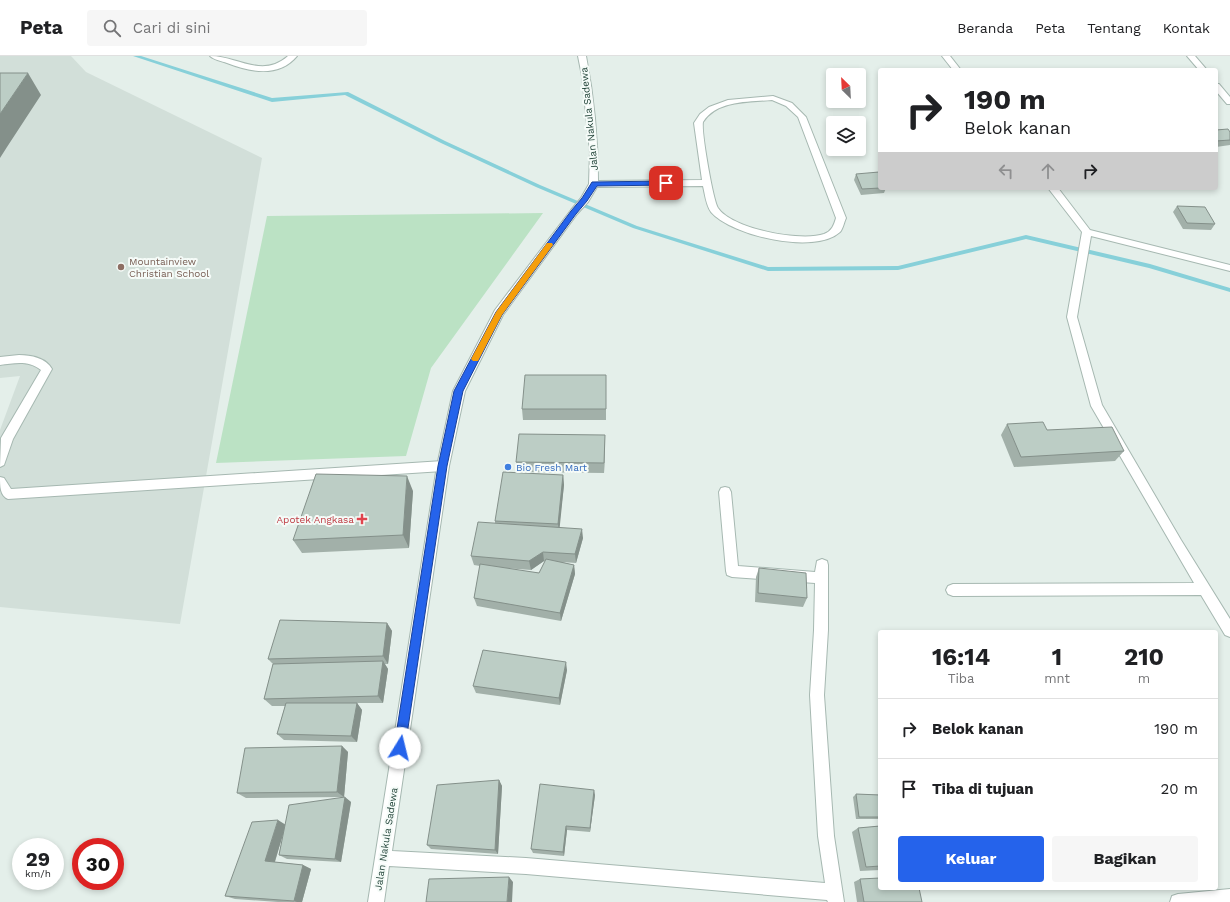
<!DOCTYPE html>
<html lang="id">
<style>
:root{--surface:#fff;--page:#f6f6f6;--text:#202124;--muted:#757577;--line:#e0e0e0;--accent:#2563eb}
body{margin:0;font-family:"Work Sans",sans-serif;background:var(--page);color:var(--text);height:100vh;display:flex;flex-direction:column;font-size:15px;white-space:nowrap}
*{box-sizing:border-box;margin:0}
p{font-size:13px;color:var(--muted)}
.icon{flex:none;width:22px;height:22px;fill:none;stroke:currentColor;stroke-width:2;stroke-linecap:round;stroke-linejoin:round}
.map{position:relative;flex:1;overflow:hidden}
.sheet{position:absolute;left:878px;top:574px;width:340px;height:260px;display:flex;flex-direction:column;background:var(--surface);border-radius:4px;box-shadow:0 2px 6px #0003}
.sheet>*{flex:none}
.hud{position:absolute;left:878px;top:12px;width:340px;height:122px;border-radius:4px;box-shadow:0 2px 6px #0003;background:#fff;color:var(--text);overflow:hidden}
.needle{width:26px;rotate:336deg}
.buttons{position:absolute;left:826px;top:12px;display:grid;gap:8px}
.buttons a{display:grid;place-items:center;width:40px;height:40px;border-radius:4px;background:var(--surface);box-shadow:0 2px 6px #0003;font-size:20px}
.speed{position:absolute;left:12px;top:782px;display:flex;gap:8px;font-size:20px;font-weight:700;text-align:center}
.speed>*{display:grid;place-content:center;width:52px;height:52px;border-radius:50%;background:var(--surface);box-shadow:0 2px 6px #0003;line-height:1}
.speed small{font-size:10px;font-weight:400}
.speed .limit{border:6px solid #d22;background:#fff;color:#111}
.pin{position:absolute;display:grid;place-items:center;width:34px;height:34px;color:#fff;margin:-17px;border-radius:8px;box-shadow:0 2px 6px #0006}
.me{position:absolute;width:44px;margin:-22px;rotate:9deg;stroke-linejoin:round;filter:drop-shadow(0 0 3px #0008)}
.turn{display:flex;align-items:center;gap:14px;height:84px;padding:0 20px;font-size:18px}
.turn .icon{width:52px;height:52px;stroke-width:2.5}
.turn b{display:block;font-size:28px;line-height:34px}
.lanes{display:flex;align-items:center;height:38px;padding:0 20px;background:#0003;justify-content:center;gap:20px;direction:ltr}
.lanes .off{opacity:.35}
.eta{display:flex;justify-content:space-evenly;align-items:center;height:68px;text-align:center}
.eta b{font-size:24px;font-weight:700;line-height:28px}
.cta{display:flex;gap:8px;margin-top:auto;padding:8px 20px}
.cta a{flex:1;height:46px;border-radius:4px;background:var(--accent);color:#fff;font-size:16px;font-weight:700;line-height:46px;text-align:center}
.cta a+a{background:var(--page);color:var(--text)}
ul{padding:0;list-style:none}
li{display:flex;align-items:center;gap:12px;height:60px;padding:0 20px;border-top:1px solid var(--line)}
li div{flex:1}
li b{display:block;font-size:15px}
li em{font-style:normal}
header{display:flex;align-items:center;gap:24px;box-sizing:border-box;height:56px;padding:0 20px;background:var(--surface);border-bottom:1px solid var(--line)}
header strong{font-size:19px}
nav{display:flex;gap:22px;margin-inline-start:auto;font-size:14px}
.search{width:280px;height:36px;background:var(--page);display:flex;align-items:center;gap:10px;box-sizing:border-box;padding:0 14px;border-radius:4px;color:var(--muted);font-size:15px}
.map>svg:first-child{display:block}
.built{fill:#d2dfd9}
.green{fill:#bbe2c4}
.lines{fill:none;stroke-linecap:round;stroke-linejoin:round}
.stream{fill:#87d0d9;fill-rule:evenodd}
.lane-casing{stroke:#a6b8b1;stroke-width:2}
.street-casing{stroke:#a6b8b1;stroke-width:2}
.lane{fill:#fff;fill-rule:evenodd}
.street{fill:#fff;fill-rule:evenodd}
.wall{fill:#a2b0a9;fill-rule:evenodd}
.shaded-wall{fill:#84908a}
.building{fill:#bccdc5;stroke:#84908a}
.route{fill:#2563eb;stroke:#184099}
.slow{fill:#f59e0b}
.education-dot{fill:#8d6e63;stroke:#f5fbf8;stroke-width:1.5}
.shop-dot{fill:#3f7fe0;stroke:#f5fbf8;stroke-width:1.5}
.health-dot{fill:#e0444e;stroke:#f5fbf8;stroke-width:1.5}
.labels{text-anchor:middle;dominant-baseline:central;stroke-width:4;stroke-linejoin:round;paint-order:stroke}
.street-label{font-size:10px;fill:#214338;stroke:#f5fbf8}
.education-label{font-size:10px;fill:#785e54;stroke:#f5fbf8;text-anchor:start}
.shop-label{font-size:10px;fill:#366cbe;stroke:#f5fbf8;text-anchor:start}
.health-label{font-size:10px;fill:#be3a42;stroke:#f5fbf8;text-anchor:end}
</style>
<header>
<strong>Peta</strong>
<div class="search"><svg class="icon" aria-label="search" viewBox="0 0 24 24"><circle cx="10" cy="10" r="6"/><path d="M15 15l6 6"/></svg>Cari di sini</div>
<nav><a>Beranda</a><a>Peta</a><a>Tentang</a><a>Kontak</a></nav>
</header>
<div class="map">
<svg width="1230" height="846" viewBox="0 0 1230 846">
<rect width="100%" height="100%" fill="#e4efea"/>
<path class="built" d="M0 0H71L86 16 262 102 180 568 0 551V374L20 320 0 322Z"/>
<path class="green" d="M543 157 431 312 406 400 216 407 267 160Z"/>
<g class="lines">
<path class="stream" d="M133 0H141L272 42 348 36 445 85 540 129 637 170 768 211 898 210 1026 179 1150 208 1230 232V236L1149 212 1026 183 898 214 768 215 633 172 536 131 441 87 345 39 272 46Z"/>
<g class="lane-casing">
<path id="lane" d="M19 299C31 299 46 302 52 313L13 383 4 409 0 411 1 382 41 314C29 304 14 307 0 309V301Z
M443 405 447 407 449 410 447 413 443 415 8 443C0 440 0 430 0 421L4 422 11 433Z"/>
</g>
<g class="street-casing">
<path id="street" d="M210 0C238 0 262 23 288 0H297C279 22 250 16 227 7 222 5 214 4 210 0Z
M578 0H586C594 41 598 83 598 125L702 124 694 67 700 58 709 51 728 44 773 40 792 47 806 61 846 162C844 166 843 173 840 176 815 199 732 180 711 156 706 149 705 138 703 130L597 131 588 146 577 158 503 259 465 335 449 410 392 795 526 802 825 827 818 780 810 639 814 574 815 527 732 521 727 519 726 515 719 436 721 432 725 431 729 432 731 436 738 510 815 516 817 505 822 503 827 505 828 509V574L824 639 834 780 844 846H828L827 844 526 818 389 810 384 846H368L437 410 453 335 495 254 571 154 581 142 589 128 590 96 582 20ZM772 44 786 50 798 61 836 162C834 169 832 175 824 178 801 186 732 173 718 152 713 144 701 75 703 66 717 44 750 46 772 44Z
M942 0H950L961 14H953Z
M1187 0H1195L1207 14H1199Z
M1216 28H1219L1230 41V48H1227L1216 35Z
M1048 132H1058L1090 174 1230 209V215L1091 180 1077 261 1102 349 1181 484 1230 563V581L1225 579 1201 539 953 540 948 538 946 534 948 530 953 528 1194 527 1091 350 1067 261 1082 176Z
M1230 833V846H1170L1172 840 1178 838Z"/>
</g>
<use href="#lane" class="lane"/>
<use href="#street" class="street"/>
</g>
<path class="wall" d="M1216 74 1230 76V89L1216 91Z
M856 118 880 132H886L884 137 861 139 854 124Z
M1177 150 1215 168 1211 174 1183 173 1173 156Z
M606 330V364H523L522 353Z
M1007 368 1047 374 1124 395 1115 405 1014 411 1001 379Z
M605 379 604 417 518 416 516 406Z
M563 419 564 429 559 471 583 482 576 507 562 506 574 509 575 518 561 565 477 550 474 542 480 510 474 509 471 500 495 467V465ZM544 505H545L539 517 503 512 531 514Z
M413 435 409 492 302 497 293 484Z
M759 512 807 542 803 551 755 546 756 521Z
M387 567 392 575 388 608H385L388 613 383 647H357L362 654 357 686 284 684 277 678 285 650H272L264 643 273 608 268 603Z
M567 614 560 649 476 637 473 630Z
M342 690 348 696 344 741 351 746 341 806 287 803 279 799 284 774 275 806 303 809 311 813 302 846H278L235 843 225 840 285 769 342 741 246 742 237 737Z
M499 724 502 730 498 798 431 793 427 789Z
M856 738 880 739V763H856L853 741Z
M595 739 590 776 567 774 564 800 533 797 531 793Z
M880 770V814L860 815 852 776 858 772Z
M860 823 922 846H857L854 826Z"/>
<path class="shaded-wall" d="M28 17 41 39 7 91 0 102V58Z
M605 379V390L604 417V407Z
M563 419 564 429 559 478 558 468Z
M407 420 413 435 409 492 403 479Z
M582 473 583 482 576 507 575 498Z
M543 496 544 505 531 514 529 505Z
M574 509 575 518 561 565 560 557Z
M387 567 392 575 388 608 383 600Z
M383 605 388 613 383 647 378 640Z
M566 606 567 614 560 649 559 642Z
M357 647 362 654 357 686 351 680Z
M342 690 348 696 344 741 337 736Z
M499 724 502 730 498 798 495 794Z
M594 734 595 739 590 776V772Z
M345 741 351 746 341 806 335 803Z
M278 764 286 769 274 808 265 805Z
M566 770 567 774 564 800 563 796Z
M303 809 311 813 302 846H297L294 845Z
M509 821 513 826 512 846H507Z"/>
<path class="building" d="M0 17H28L0 58Z
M1228 73 1230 76V84L1216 85V74Z
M879 116 880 118V132L862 133 856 118Z
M1177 150 1205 151 1215 168 1187 167Z
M525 319H606V353H522Z
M1043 366 1047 374 1112 371 1124 395 1021 401 1007 368Z
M519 378 605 379 604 407 516 406Z
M503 416 563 419 558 468 495 465Z
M316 418 407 420 403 479 293 484Z
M478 466 582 473 575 498 543 496 529 505 471 500Z
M546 503 574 509 560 557 474 542 480 508 539 517Z
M759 512 806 517 807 542 758 537Z
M280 564 387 567 383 600 268 603Z
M483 594 566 606 559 642 473 630Z
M383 605 378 640 264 643 273 608Z
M286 647H357L351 680 277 678Z
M342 690 337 736 237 737 245 692Z
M499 724 495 794 427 789 437 729Z
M540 728 594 734 590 772 566 770 563 796 531 793Z
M856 738 880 739V761H859Z
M345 741 335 803 279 799 289 749Z
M278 764 265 805 303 809 294 845 225 840 252 766Z
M880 770V810L866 811 858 772Z
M509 821 507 846H426L429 823Z
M880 822V832H919L922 846H864L860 823Z"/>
<path class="route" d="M666 125 669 127 668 129 597 130 587 145 576 158 502 259 463 335 447 410 405 692 404 696 400 698 396 696 394 692 438 410 454 335 496 256 571 155 582 142 592 126Z"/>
<path class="slow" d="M547 187H552L553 189 502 259 478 305H473L471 303 496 256Z"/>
<circle class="education-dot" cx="121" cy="211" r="4"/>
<circle class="shop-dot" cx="508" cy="411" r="4"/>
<path class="health-dot" d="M360 457h4v4h4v4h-4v4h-4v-4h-4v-4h4z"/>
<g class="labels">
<g class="street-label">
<text transform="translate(589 63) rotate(-96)">Jalan Nakula Sadewa</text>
<text transform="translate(386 783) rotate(-81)">Jalan Nakula Sadewa</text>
</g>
<g class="education-label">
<text x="129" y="205">Mountainview<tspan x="129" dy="12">Christian School</tspan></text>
</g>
<g class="shop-label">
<text x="516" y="411">Bio Fresh Mart</text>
</g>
<g class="health-label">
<text x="354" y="463">Apotek Angkasa</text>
</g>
</g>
</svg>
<div class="buttons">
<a><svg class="needle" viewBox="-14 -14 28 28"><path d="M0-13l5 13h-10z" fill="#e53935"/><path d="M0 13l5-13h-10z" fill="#757577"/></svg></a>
<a><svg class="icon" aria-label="layers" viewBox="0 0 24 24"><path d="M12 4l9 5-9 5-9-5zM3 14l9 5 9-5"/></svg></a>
</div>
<div class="speed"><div>29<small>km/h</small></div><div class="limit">30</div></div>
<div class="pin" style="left:666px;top:127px;background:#d93025"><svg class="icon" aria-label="arrive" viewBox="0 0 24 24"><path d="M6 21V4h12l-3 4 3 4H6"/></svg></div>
<svg class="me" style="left:400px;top:692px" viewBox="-20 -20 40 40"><circle r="19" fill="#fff"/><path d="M0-13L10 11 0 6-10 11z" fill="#2563eb"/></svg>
<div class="hud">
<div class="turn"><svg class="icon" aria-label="right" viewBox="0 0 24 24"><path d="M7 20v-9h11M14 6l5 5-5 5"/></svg><div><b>190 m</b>Belok kanan</div></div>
<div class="lanes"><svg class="icon off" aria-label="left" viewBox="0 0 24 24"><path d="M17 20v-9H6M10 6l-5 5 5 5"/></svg><svg class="icon off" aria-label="ahead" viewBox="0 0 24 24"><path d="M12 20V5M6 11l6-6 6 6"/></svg><svg class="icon" aria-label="right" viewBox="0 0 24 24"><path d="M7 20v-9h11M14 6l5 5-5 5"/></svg></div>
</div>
<section class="sheet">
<div class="eta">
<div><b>16:14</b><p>Tiba</p></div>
<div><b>1</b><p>mnt</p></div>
<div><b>210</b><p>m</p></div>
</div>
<ul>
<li><svg class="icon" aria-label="right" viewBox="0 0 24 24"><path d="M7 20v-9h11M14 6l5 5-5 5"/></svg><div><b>Belok kanan</b></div><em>190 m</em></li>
<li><svg class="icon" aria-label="arrive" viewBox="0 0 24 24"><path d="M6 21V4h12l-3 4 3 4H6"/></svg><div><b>Tiba di tujuan</b></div><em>20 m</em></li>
</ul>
<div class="cta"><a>Keluar</a><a>Bagikan</a></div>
</section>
</div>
